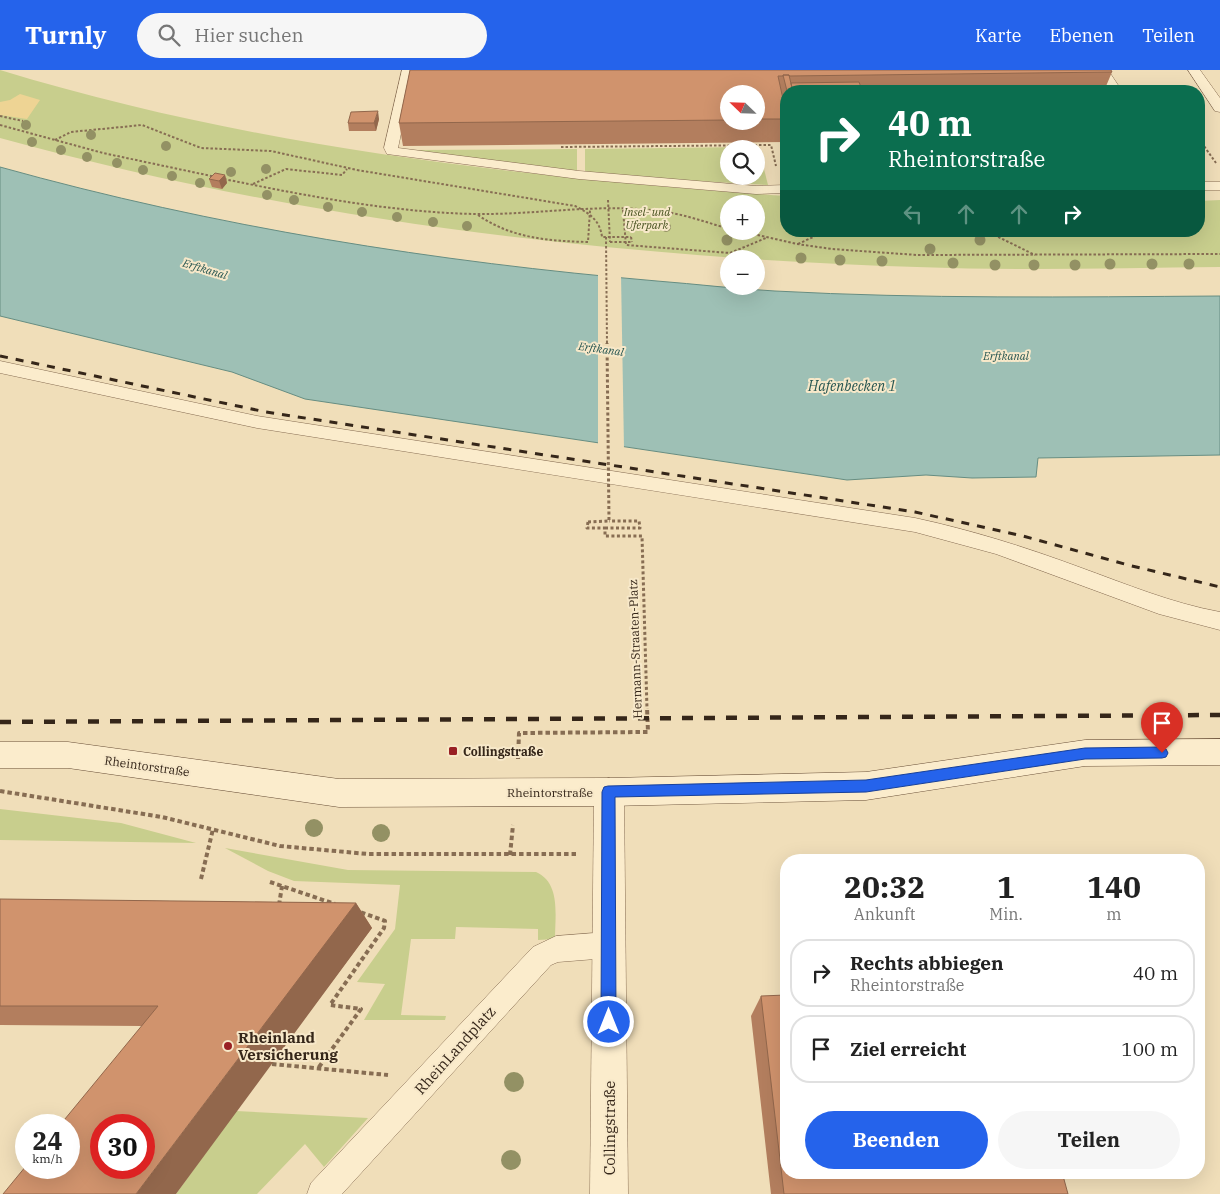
<!DOCTYPE html>
<html lang="de">
<meta charset="utf-8">
<style>
:root{--surface:#fff;--page:#f6f6f6;--text:#222;--muted:#767676;--line:#e0e0e0;--accent:#2563eb}
body{margin:0;font-family:"IBM Plex Serif",serif;background:var(--page);color:var(--text);height:100vh;display:flex;flex-direction:column;font-size:19px;white-space:nowrap}
*{box-sizing:border-box;margin:0}
p{font-size:16px;color:var(--muted)}
.icon{flex:none;width:28px;height:28px;fill:none;stroke:currentColor;stroke-width:2;stroke-linecap:round;stroke-linejoin:round}
.map{position:relative;flex:1;overflow:hidden}
.details{position:absolute;left:780px;top:784px;width:425px;height:325px;display:flex;flex-direction:column;background:var(--surface);border-radius:20px;box-shadow:0 5px 20px #0002}
.details>*{flex:none}
.hud{position:absolute;left:780px;top:15px;width:425px;height:152px;border-radius:20px;box-shadow:0 5px 20px #0002;background:#0b6e4f;color:#fff;overflow:hidden}
.needle{width:32px;rotate:293deg}
.buttons{position:absolute;left:720px;top:15px;display:grid;gap:10px}
.buttons a{display:grid;place-items:center;width:45px;height:45px;border-radius:50%;background:var(--surface);box-shadow:0 5px 20px #0002;font-size:25px}
.speed{position:absolute;left:15px;top:1044px;display:flex;gap:10px;font-size:25px;font-weight:700;text-align:center}
.speed>*{display:grid;place-content:center;width:65px;height:65px;border-radius:50%;background:var(--surface);box-shadow:0 5px 20px #0002;line-height:1}
.speed small{font-size:12px;font-weight:400}
.speed .limit{border:8px solid #d22;background:#fff;color:#111}
.pin{position:absolute;display:grid;place-items:center;width:42px;height:42px;color:#fff;margin:-51px -21px;border-radius:50% 50% 50% 0;rotate:-45deg;box-shadow:0 0 5px #0007}
.pin .icon{rotate:45deg}
.me{position:absolute;width:55px;margin:-28px;rotate:0deg;stroke-linejoin:round;filter:drop-shadow(0 0 4px #0008)}
.turn{display:flex;align-items:center;gap:18px;height:105px;padding:0 25px;font-size:22px}
.turn .icon{width:65px;height:65px;stroke-width:2.5}
.turn b{display:block;font-size:35px;line-height:42px}
.lanes{display:flex;align-items:center;height:48px;padding:0 25px;background:#0003;justify-content:center;gap:25px;direction:ltr}
.lanes .off{opacity:.35}
.eta{display:flex;justify-content:space-evenly;align-items:center;height:85px;text-align:center}
.eta b{font-size:30px;font-weight:700;line-height:35px}
.primary-button{display:flex;gap:10px;margin-top:auto;padding:10px 25px}
.primary-button a{flex:1;height:58px;border-radius:30px;background:var(--accent);color:#fff;font-size:20px;font-weight:700;line-height:58px;text-align:center}
.primary-button a+a{background:var(--page);color:var(--text)}
ul{padding:0;list-style:none}
li{display:flex;align-items:center;gap:15px;height:68px;margin:0 10px 8px;padding:0 15px;border:2px solid var(--line);border-radius:20px}
li div{flex:1}
li b{display:block;font-size:19px}
li em{font-style:normal}
header{display:flex;align-items:center;gap:30px;box-sizing:border-box;height:70px;padding:0 25px;background:var(--accent);color:#fff}
header strong{font-size:24px}
nav{display:flex;gap:28px;margin-inline-start:auto;font-size:18px}
.search{width:350px;height:45px;background:var(--page);display:flex;align-items:center;gap:12px;box-sizing:border-box;padding:0 18px;border-radius:28px;color:var(--muted);font-size:19px}
.map>svg:first-child{display:block}
.green{fill:#c8ce8d;fill-rule:evenodd}
.sand{fill:#eed494}
.water{fill:#9ec0b5;stroke:#668d82}
.pier{fill:#f0deb9}
.lines{fill:none;stroke-linecap:round;stroke-linejoin:round}
.service-casing{stroke:#876d53;stroke-width:1}
.minor-casing{stroke:#876d53;stroke-width:1}
.secondary-casing{stroke:#684e37;stroke-width:1}
.path-far2{stroke:#876d53;stroke-width:2;stroke-dasharray:2.5 2;stroke-linecap:butt}
.path-far1{stroke:#876d53;stroke-width:3;stroke-dasharray:3 2.5;stroke-linecap:butt}
.path{stroke:#876d53;stroke-width:4;stroke-dasharray:4.5 3;stroke-linecap:butt}
.service{fill:#fbeccc;fill-rule:evenodd}
.minor{fill:#fbeccc;fill-rule:evenodd}
.secondary{fill:#fbeccc;fill-rule:evenodd}
.rail-far1{stroke:#352619;stroke-width:3;stroke-dasharray:8 8;stroke-linecap:butt}
.rail{stroke:#352619;stroke-width:4.5;stroke-dasharray:11 11;stroke-linecap:butt}
.path-bridge-far1{stroke:#876d53;stroke-width:2;stroke-dasharray:2.5 2;stroke-linecap:butt}
.path-bridge{stroke:#876d53;stroke-width:3;stroke-dasharray:3 2.5;stroke-linecap:butt}
.tree{fill:#939164}
.wall{fill:#b37e5e;fill-rule:evenodd}
.shaded-wall{fill:#92674c}
.building{fill:#d0936d;stroke:#92674c;fill-rule:evenodd}
.route{fill:#2563eb;stroke:#184099}
.poi-dot{fill:#992024;stroke:#f7e8c9;stroke-width:2}
.labels{text-anchor:middle;dominant-baseline:central;stroke-width:4;stroke-linejoin:round;paint-order:stroke}
.far-park-label{font-size:11px;font-style:italic;fill:#47521f;stroke:#f7e8c9}
.far-water-label{font-size:11px;font-style:italic;fill:#275651;stroke:#f7e8c9}
.street-label{font-size:12px;fill:#352619;stroke:#f7e8c9}
.poi-label{font-size:12px;font-weight:bold;fill:#352619;stroke:#f7e8c9;text-anchor:start}
.water-label{font-size:14px;font-style:italic;fill:#275651;stroke:#f7e8c9}
.near-poi-label{font-size:15px;font-weight:bold;fill:#352619;stroke:#f7e8c9;text-anchor:start}
.near-street-label{font-size:15px;fill:#352619;stroke:#f7e8c9}
</style>
<header>
<strong>Turnly</strong>
<div class="search"><svg class="icon" aria-label="search" viewBox="0 0 24 24"><circle cx="10" cy="10" r="6"/><path d="M15 15l6 6"/></svg>Hier suchen</div>
<nav><a>Karte</a><a>Ebenen</a><a>Teilen</a></nav>
</header>
<div class="map">
<svg width="1220" height="1124" viewBox="0 0 1220 1124">
<rect width="100%" height="100%" fill="#f0deb9"/>
<path class="green" d="M0 0C255 78 521 107 786 126V161H1199V131L1220 130V197C1119 198 1018 201 917 197 608 187 299 150 0 68ZM729 134H756V161H729Z
M747 77 748 79H729V106H756V99H764L768 115 680 110 585 102V79Z
M577 79V101L413 80Z
M0 739 121 753 196 773 0 770Z
M225 778 348 800 536 802C561 813 555 846 555 869L538 870V859L456 857 455 869H411L401 945 446 946 445 950H364L385 914 357 912 395 859 400 815 294 811 268 801Z
M236 1041 368 1048 324 1097 305 1074 257 1124H176Z"/>
<path class="sand" d="M20 24 40 30 27 49 0 45V32L10 30Z"/>
<path class="water" d="M0 97C215 157 436 192 657 211 696 214 736 219 775 221 923 229 1071 227 1220 226V385L1038 388 1036 407 972 408 926 405 847 410 305 329 232 302 0 246Z"/>
<path class="pier" d="M598 203 621 205 624 379 598 375Z"/>
<g class="lines">
<g class="service-casing">
<path id="service" d="M402 0H414L398 78 579 101 756 116 786 115V123L756 124 579 109 387 84 384 78Z
M1096 0H1108L1122 21H1110Z
M1188 0H1200L1220 28V42L1215 41Z
M1199 112H1220V120H1199Z
M0 291 257 346 915 448C971 460 1025 477 1079 497 1126 514 1171 533 1220 542V560L1159 544 996 484 915 462 257 358 0 303Z
M608 862 617 866 621 875 617 884 608 888 558 892 551 895 342 1124H307L311 1113 533 877 556 866Z"/>
</g>
<g class="minor-casing">
<path id="minor" d="M609 708 620 712 624 722 628 1124H590L594 722 598 712Z"/>
</g>
<g class="secondary-casing">
<path id="secondary" d="M1220 669V695L1085 696 866 730 609 736 339 737 68 698H0V672H68L339 709 609 708 866 702 1085 670Z"/>
</g>
<path class="path-far2" d="M1164 21 1167 18
M0 46 23 51
M0 55 103 83 216 107
M1199 69 1216 93
M55 70 71 62 142 55 201 78 271 81 357 100
M561 77 771 75 776 96
M224 109C307 126 390 142 474 144 536 145 599 133 660 141 683 144 706 152 729 159
M253 114 286 99 342 105 347 99
M608 130 610 172
M623 140 626 175 730 183 766 168
M478 145C511 168 548 171 588 172L590 140
M740 161 797 174 832 179 917 185 1220 184
M986 161 1035 185
M631 167 632 172
M798 174 826 161"/>
<path class="path-far1" d="M588 452 587 458H605V466H642L647 639
M605 458H640L639 451H609"/>
<path class="path" d="M518 689 519 663 648 662 647 637
M0 721 162 747 280 776 368 784H576
M510 785 513 755
M201 809 213 759
M270 812 335 834
M279 835 282 816
M272 994 388 1005
M319 997 361 939 330 935 384 858 385 851 360 842"/>
<use href="#service" class="service"/>
<use href="#minor" class="minor"/>
<use href="#secondary" class="secondary"/>
<path class="rail-far1" d="M0 286 266 342 915 442 1023 466 1128 495 1220 517"/>
<path class="rail" d="M0 652 1220 645"/>
<path class="path-bridge-far1" d="M357 100 575 136C589 143 600 150 602 167H631
M606 167 607 274
M610 172H632"/>
<path class="path-bridge" d="M588 452 609 451 607 273"/>
</g>
<g class="tree">
<circle cx="26" cy="55" r="5"/>
<circle cx="91" cy="65" r="5"/>
<circle cx="32" cy="72" r="5"/>
<circle cx="166" cy="76" r="5"/>
<circle cx="61" cy="80" r="5"/>
<circle cx="87" cy="87" r="5"/>
<circle cx="117" cy="93" r="5"/>
<circle cx="266" cy="99" r="5"/>
<circle cx="143" cy="100" r="5"/>
<circle cx="231" cy="102" r="5"/>
<circle cx="172" cy="106" r="5"/>
<circle cx="200" cy="113" r="5"/>
<circle cx="267" cy="125" r="5"/>
<circle cx="294" cy="130" r="5"/>
<circle cx="328" cy="137" r="5"/>
<circle cx="362" cy="142" r="5"/>
<circle cx="397" cy="147" r="5"/>
<circle cx="433" cy="152" r="5"/>
<circle cx="467" cy="156" r="5"/>
<circle cx="666" cy="157" r="5"/>
<circle cx="727" cy="170" r="5.5"/>
<circle cx="980" cy="170" r="5.5"/>
<circle cx="930" cy="179" r="5.5"/>
<circle cx="801" cy="188" r="5.5"/>
<circle cx="840" cy="190" r="5.5"/>
<circle cx="882" cy="191" r="5.5"/>
<circle cx="953" cy="193" r="5.5"/>
<circle cx="1110" cy="194" r="5.5"/>
<circle cx="1152" cy="194" r="5.5"/>
<circle cx="1189" cy="194" r="5.5"/>
<circle cx="995" cy="195" r="5.5"/>
<circle cx="1034" cy="195" r="5.5"/>
<circle cx="1075" cy="195" r="5.5"/>
<circle cx="314" cy="758" r="9"/>
<circle cx="381" cy="763" r="9"/>
<circle cx="514" cy="1012" r="10"/>
<circle cx="511" cy="1090" r="10"/>
</g>
<path class="wall" d="M410 0 1112 2 1104 21H786V83L784 72 403 76 399 53ZM729 24H756V51H729Z
M379 49 376 61H349L348 53Z
M225 105 227 113 222 119 212 117 209 109Z
M0 829 356 833 372 858 298 957 142 956 0 955Z
M761 926 1068 1124H771L751 946Z"/>
<path class="shaded-wall" d="M378 41 379 49 376 61 374 53Z
M225 105 227 113 222 119 219 111Z
M356 833 372 858 176 1124H136Z"/>
<path class="building" d="M410 0H1111L1112 2 789 6V5H783V6H778L786 43V49H756V24H729V50L399 53Z
M783 5H789L792 18 988 16 990 21H787Z
M859 12 861 17 792 18 791 13Z
M378 41 374 53H348L351 42Z
M215 103 225 105 219 111 209 109Z
M0 829 356 833 136 1124H3L26 1096V1098H69V1055H60L158 936H0ZM101 1055H144V1098H101Z
M786 925V1102H1062L1068 1124H784L761 926Z"/>
<path class="route" d="M1162 677 1166 679 1168 683 1166 687 1162 688 1085 689 866 722 615 727 616 952 614 957 609 959 603 957 601 952 602 722 604 717 608 716 866 710 1085 678Z"/>
<g class="poi-dot">
<rect x="448" y="676" width="10" height="10" rx="2.5"/>
<circle cx="228" cy="976" r="5"/>
</g>
<g class="labels">
<g class="far-park-label">
<text x="647" y="142">Insel- und<tspan x="647" dy="13">Uferpark</tspan></text>
</g>
<g class="far-water-label">
<text transform="translate(205 199) rotate(17)">Erftkanal</text>
<text transform="translate(601 279) rotate(8)">Erftkanal</text>
<text x="1006" y="286">Erftkanal</text>
</g>
<g class="street-label">
<text transform="translate(635 579) rotate(-92)">Hermann-Straaten-Platz</text>
<text transform="translate(147 696) rotate(8)">Rheintorstraße</text>
<text x="550" y="722">Rheintorstraße</text>
</g>
<g class="poi-label">
<text x="463" y="681">Collingstraße</text>
</g>
<g class="water-label">
<text x="852" y="316">Hafenbecken 1</text>
</g>
<g class="near-poi-label">
<text x="238" y="967">Rheinland<tspan x="238" dy="17">Versicherung</tspan></text>
</g>
<g class="near-street-label">
<text transform="translate(455 980) rotate(-48)">RheinLandplatz</text>
<text transform="translate(609 1058) rotate(-90)">Collingstraße</text>
</g>
</g>
</svg>
<div class="buttons">
<a><svg class="needle" viewBox="-14 -14 28 28"><path d="M0-13l5 13h-10z" fill="#e53935"/><path d="M0 13l5-13h-10z" fill="#767676"/></svg></a>
<a><svg class="icon" aria-label="search" viewBox="0 0 24 24"><circle cx="10" cy="10" r="6"/><path d="M15 15l6 6"/></svg></a>
<a>+</a>
<a>−</a>
</div>
<div class="speed"><div>24<small>km/h</small></div><div class="limit">30</div></div>
<div class="pin" style="left:1162px;top:683px;background:#d93025"><svg class="icon" aria-label="arrive" viewBox="0 0 24 24"><path d="M6 21V4h12l-3 4 3 4H6"/></svg></div>
<svg class="me" style="left:609px;top:952px" viewBox="-20 -20 40 40"><circle r="17" fill="#2563eb" stroke="#fff" stroke-width="3"/><path d="M0-11L8 9 0 5-8 9z" fill="#fff"/></svg>
<div class="hud">
<div class="turn"><svg class="icon" aria-label="right" viewBox="0 0 24 24"><path d="M7 20v-9h11M14 6l5 5-5 5"/></svg><div><b>40 m</b>Rheintorstraße</div></div>
<div class="lanes"><svg class="icon off" aria-label="left" viewBox="0 0 24 24"><path d="M17 20v-9H6M10 6l-5 5 5 5"/></svg><svg class="icon off" aria-label="ahead" viewBox="0 0 24 24"><path d="M12 20V5M6 11l6-6 6 6"/></svg><svg class="icon off" aria-label="ahead" viewBox="0 0 24 24"><path d="M12 20V5M6 11l6-6 6 6"/></svg><svg class="icon" aria-label="right" viewBox="0 0 24 24"><path d="M7 20v-9h11M14 6l5 5-5 5"/></svg></div>
</div>
<section class="details">
<div class="eta">
<div><b>20:32</b><p>Ankunft</p></div>
<div><b>1</b><p>Min.</p></div>
<div><b>140</b><p>m</p></div>
</div>
<ul>
<li><svg class="icon" aria-label="right" viewBox="0 0 24 24"><path d="M7 20v-9h11M14 6l5 5-5 5"/></svg><div><b>Rechts abbiegen</b><p>Rheintorstraße</p></div><em>40 m</em></li>
<li><svg class="icon" aria-label="arrive" viewBox="0 0 24 24"><path d="M6 21V4h12l-3 4 3 4H6"/></svg><div><b>Ziel erreicht</b></div><em>100 m</em></li>
</ul>
<div class="primary-button"><a>Beenden</a><a>Teilen</a></div>
</section>
</div>
